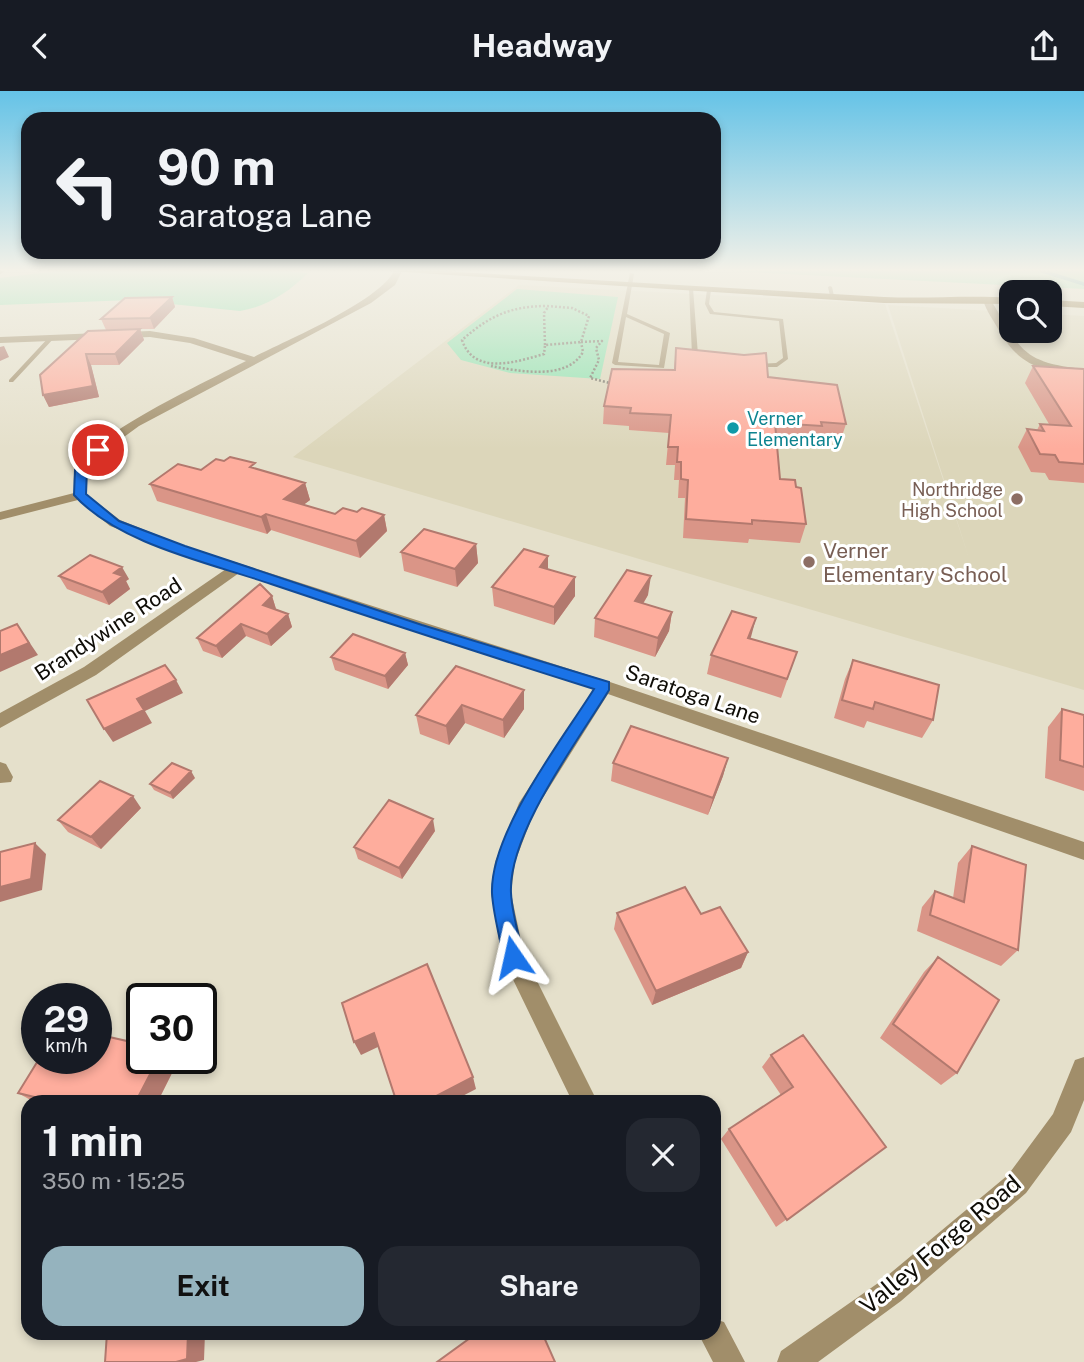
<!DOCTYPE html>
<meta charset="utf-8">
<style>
:root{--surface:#171b24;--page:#242831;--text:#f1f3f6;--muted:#9ea1a6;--accent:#95b3be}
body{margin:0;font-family:"Public Sans",sans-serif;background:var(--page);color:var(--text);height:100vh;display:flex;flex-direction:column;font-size:26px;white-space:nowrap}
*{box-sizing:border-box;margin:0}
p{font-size:23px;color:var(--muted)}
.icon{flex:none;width:38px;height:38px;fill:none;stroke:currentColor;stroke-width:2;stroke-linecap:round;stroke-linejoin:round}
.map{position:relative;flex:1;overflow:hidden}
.panel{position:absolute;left:21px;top:1004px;width:700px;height:245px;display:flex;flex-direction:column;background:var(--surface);border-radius:21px;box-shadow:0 4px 10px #0003}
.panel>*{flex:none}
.guide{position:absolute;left:21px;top:21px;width:700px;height:147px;border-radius:21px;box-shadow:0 4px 10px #0003;background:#171b24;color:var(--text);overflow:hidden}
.fabs{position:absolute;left:999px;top:189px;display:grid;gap:14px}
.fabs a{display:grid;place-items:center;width:63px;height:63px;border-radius:14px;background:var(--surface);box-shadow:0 4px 10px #0003;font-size:35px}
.speed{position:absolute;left:21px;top:892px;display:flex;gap:14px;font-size:35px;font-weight:700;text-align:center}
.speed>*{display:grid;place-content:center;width:91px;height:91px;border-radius:50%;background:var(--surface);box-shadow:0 4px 10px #0003;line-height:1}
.speed small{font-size:18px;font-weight:400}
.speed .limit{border:4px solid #111;border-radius:10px;background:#fff;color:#111}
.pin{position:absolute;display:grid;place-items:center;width:60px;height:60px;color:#fff;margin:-30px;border:4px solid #fff;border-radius:50%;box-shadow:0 2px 7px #0007}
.me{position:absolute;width:77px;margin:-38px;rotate:349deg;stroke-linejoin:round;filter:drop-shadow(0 0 5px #0008)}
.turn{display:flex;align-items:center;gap:24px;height:147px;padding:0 21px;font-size:32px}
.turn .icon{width:91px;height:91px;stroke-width:2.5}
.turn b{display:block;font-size:49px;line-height:60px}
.round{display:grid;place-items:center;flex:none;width:74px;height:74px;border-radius:21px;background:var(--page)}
.headline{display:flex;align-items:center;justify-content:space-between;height:119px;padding:0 21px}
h1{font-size:42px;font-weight:700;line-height:52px}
.action{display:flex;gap:14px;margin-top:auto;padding:14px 21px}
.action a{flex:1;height:80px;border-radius:21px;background:var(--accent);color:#111;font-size:28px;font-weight:700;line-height:80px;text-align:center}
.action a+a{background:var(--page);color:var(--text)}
header{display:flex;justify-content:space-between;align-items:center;height:91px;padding:0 21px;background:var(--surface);font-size:32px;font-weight:700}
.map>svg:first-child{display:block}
.built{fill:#dcd6ba}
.green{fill:#8ce2ae}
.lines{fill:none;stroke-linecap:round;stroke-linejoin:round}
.stream{stroke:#329ca3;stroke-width:3.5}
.path{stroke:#757164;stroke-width:2.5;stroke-dasharray:2 2;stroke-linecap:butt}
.lane{fill:#a18e6a;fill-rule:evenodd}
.street{fill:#a18e6a;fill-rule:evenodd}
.secondary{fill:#82662c;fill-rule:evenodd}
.wall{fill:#da9587}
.shaded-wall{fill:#b2796e}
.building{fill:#fead9d;stroke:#b2796e;stroke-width:2}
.route{fill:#1a73e8;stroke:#114b97;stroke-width:2}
.culture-dot{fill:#0f9aa8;stroke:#fff;stroke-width:2.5}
.education-dot{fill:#8d6e63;stroke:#fff;stroke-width:2.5}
.labels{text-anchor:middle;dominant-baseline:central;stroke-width:6;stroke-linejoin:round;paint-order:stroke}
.far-culture-label{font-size:18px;fill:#0d838f;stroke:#fff;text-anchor:start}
.far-education-label{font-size:18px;fill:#785e54;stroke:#fff;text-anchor:end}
.education-label{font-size:21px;fill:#785e54;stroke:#fff;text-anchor:start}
.street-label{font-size:21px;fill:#0e0c06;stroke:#fff}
.near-street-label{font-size:24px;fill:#0e0c06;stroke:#fff}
</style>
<header><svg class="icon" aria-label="back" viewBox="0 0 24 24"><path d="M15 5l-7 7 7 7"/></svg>Headway<svg class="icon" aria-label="share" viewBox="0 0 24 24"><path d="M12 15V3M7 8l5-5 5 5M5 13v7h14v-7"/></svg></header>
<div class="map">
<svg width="1084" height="1271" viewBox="0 0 1084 1271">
<rect width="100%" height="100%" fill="#e5e0cb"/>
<path class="built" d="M519 194 885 213 968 464 888 214 1011 221 1012 240H1050V223L1084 225V599L293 366Z"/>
<path class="green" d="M57 180H286L308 182C289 201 266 216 240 220L132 209 0 214V187Z
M727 180H1084V198Z
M517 198 618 206 600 288 510 282 461 269 447 252Z"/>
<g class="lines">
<path class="stream" d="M1042 180 1084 193"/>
<path class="path" d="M547 215 572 217 589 225 581 251 545 254 544 263C516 271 474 285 462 249 489 225 511 215 547 215Z
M581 251 602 250 596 257 599 269 590 287 614 293
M545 254 544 222 548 216
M491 275C518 280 567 290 583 261L581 251"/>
<path class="lane" d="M630 182 634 183 627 223 670 242 664 277 615 274 612 272ZM626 226 664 243 659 274 618 271Z
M830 195 832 196 834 205 832 206 830 205 828 196Z
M691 196 693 197 698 264 702 268 699 270 692 264 689 197Z
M709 198 711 199 709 213 714 221 783 228 788 268 777 276H754L753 275 756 273 776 272 783 267 779 230 710 223 705 213 707 199Z
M50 245 55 246 13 291H9V289Z"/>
<path class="street" d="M394 180H402L395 194 371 212 139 335 102 362 87 379 86 403 120 429 185 455 610 591 1084 751V769L608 603 534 721 515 771 511 802 524 864 598 1012H573L502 866 491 802 495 771 519 712 594 598 239 482 96 584 0 637V622L84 576 226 478 110 435 78 409 0 429V421L74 402C74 395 73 386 75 380 85 346 212 288 246 270L190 252 150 246 0 252V246L150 240 194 247 254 266C287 249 378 211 394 180Z
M983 206H989C1020 257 1020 272 1084 278V284C1041 280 1019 276 997 236 992 227 983 215 983 206Z
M0 671 6 673 13 686 11 691 0 692Z
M1084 966V1009L1071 1041 1026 1102 901 1210 818 1271H777L781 1260 881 1190 1008 1084 1053 1023 1075 969Z
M714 1228 724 1231 745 1271H713L698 1242H714Z"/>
<path class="secondary" d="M0 180H5L0 183Z
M388 180H442L884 206C927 208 969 204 1012 207V213L884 212Z
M1050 209 1084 211V217L1050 215Z"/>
</g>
<path class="wall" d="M172 206 175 216 154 238H140L144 249 119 274H91L99 306 49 316 43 304 106 239 101 228Z
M676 257 768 286 846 333 840 351 818 349 816 353 777 350 780 388 796 396 806 433 800 452 749 448 748 452 683 447 685 407H678L679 389H674L675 374H666L669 342 629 339V335L603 333 604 315 674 279Z
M1033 275 1084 278V392L1049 389 1045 382 1031 381 1018 356 1027 338 1037 339 1040 333H1049L1025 292Z
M257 378 305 392 310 409 303 414 335 423 357 421 384 424 387 440 360 467 271 439 267 443 157 410 150 393 201 379Z
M476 453 478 472 457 496 404 480 401 461Z
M548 465V478L575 505 554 534 494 515 492 496Z
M59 485 129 488 126 490 130 498 109 514 67 498Z
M648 504 643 513 672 521 669 540 655 566 594 546 595 527Z
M272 505 276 518 288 523 292 536 271 555 246 545 222 567 203 560 197 547Z
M750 548 797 561 781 607 707 583 711 564Z
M405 562 408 574 388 598 335 579 331 566Z
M853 569 933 629 922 647 867 630 864 637 834 627 845 588Z
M456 575 524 618 504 647 465 632 449 654 420 643 416 624Z
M1062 618 1084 624V700L1045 687 1048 636Z
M728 667 723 685 708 724 611 690 613 672Z
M195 687 173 708 154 699 150 693Z
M141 717 101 758 68 741 58 729Z
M435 740 402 788 358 768 354 756Z
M972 755 1018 859 1001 875 917 840 922 816 935 800 953 807 958 772Z
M617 822 701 823 748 861 741 877 652 914 614 838Z
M938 866 957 982 941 994 880 947 924 881Z
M771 964 886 1056 776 1136 721 1048 729 1038 781 1004 762 976Z
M142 968H179L157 1012H36L18 1002Z"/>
<path class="shaded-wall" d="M172 206 175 216 154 238 150 227Z
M140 238 144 249 119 274 115 263Z
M4 255 9 266 0 270V256Z
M86 263 91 274 99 306 49 316 43 304Z
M305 392 310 409 289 425 284 408Z
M266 423 271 439 267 443 261 426Z
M384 424 387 440 360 467 356 450Z
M476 453 478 472 457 496 455 478Z
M548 465V484L540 476Z
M122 476 129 488 126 490 130 498 109 514 102 501 114 482Z
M651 485 648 504 633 529 635 510Z
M575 486V505L554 534V516Z
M272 505 276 518 263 514Z
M672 521 669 540 655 566 658 547Z
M288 523 292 536 271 555 267 543Z
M756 527 751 546 742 566 748 547Z
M17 533 38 564 0 581V564Z
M241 533 246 545 222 567 216 555Z
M405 562 408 574 388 598 385 585Z
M176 589 183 602 145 620 152 632 113 651 104 638 137 608Z
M524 599V618L504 647 503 629Z
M462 614 465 632 449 654 446 635Z
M728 667 723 685 708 724 713 707Z
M191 680 195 687 173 708 170 702Z
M133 705 141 717 101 758 91 746Z
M433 728 435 740 402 788 399 777Z
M35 752 46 763 42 799 0 811V796Z
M748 861 741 877 652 914 656 900Z
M374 942 380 955 361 964 354 951Z
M158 968H179L157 1012H135Z
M473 986 476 998 449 1012H423Z
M188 1242H205L204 1269 196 1271H176Z"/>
<path class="building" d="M172 206 150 227 101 228 125 207Z
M140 238 115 263H86L93 295 43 304 40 284 88 240Z
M676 257 744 264 766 262 768 286 837 294 846 333 821 331 822 335 775 332 780 388 795 389 796 396 801 397 806 433 752 429V433L686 428 688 389 681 388V371H677L678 356H668L671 324 630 322 631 317 604 315 612 278 675 279Z
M1033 275 1084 278V373L1059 371 1055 364 1040 363 1027 338 1044 340 1040 333 1071 335Z
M230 366 255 372 250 376 305 392 284 408 335 423 343 417 357 421 362 417 384 424 356 450 266 423 261 426 150 393 178 373 201 379 216 368 224 370Z
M424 438 476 453 455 478 401 461Z
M524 458 548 465 540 476 575 486 554 516 492 496Z
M90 464 122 476 114 482 123 485 102 501 59 485Z
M627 479 651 485 635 510 672 521 658 547 595 527Z
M260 493 272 505 263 514 288 523 267 543 241 533 216 555 197 547Z
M732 520 756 527 748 547 797 561 787 588 711 564Z
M17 533 29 552 0 564V540Z
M353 543 405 562 385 585 331 566Z
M853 569 939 594 933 629 875 611 873 618 842 609Z
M165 574 176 589 137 608 144 619 104 638 87 609Z
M456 575 524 599 503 629 462 614 446 635 416 624Z
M1062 618 1084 624V676L1060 669Z
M631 635 728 667 713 707 613 672Z
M172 672 191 680 170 702 150 693Z
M100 690 133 705 91 746 58 729Z
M389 709 433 728 399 777 354 756Z
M35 752 31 788 0 796V761Z
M972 755 1026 774 1018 859 930 824 935 800 964 811Z
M685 796 701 823 720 816 748 861 656 900 617 822Z
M938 866 999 909 957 982 893 933Z
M427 873 473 986 423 1012H397L374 942 354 951 342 912Z
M142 942V968H158L135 1012H59L18 1002 39 968H96V943L136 952Z
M803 944 886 1056 787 1129 729 1038 793 996 771 964Z
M107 1242H188L187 1268 176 1271H105Z
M477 1242H545L543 1244 555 1271H437Z"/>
<linearGradient id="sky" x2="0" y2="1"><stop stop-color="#65c3e7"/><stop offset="0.5" stop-color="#f3f1e8"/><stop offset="1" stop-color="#f3f1e8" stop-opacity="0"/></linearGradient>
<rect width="1084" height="358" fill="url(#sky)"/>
<path class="route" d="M94 357 103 359 87 379 86 403 119 430 185 455 422 534 609 591V599C578 650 508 742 511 802 512 823 519 845 524 866L521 872 513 875 506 872 503 866C500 845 493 823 492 802 490 741 562 649 594 598 486 564 378 529 271 493 210 472 118 453 74 404L75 379Z"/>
<circle class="culture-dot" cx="733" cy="337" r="7"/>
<g class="education-dot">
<circle cx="1017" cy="408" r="7"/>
<circle cx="809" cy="471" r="7"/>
</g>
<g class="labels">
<g class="far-culture-label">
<text x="747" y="327">Verner<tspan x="747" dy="21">Elementary</tspan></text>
</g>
<g class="far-education-label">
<text x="1003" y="398">Northridge<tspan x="1003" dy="21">High School</tspan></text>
</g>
<g class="education-label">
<text x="823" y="459">Verner<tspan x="823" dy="24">Elementary School</tspan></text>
</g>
<g class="street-label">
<text transform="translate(108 538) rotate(-33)">Brandywine Road</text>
<text transform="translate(693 603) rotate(19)">Saratoga Lane</text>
</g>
<g class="near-street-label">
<text transform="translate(940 1153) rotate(-40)">Valley Forge Road</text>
</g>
</g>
</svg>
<div class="fabs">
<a><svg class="icon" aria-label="search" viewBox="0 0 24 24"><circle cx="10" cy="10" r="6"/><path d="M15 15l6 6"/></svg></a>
</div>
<div class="speed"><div>29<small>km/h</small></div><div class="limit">30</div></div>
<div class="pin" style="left:98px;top:359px;background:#d93025"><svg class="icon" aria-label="arrive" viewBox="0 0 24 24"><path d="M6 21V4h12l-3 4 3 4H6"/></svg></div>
<svg class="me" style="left:513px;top:866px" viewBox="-20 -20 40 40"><path d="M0-17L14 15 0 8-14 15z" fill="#1a73e8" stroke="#fff" stroke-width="4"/></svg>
<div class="guide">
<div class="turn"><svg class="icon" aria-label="left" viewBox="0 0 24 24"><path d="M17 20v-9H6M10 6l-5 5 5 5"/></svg><div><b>90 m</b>Saratoga Lane</div></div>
</div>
<section class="panel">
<div class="headline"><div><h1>1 min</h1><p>350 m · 15:25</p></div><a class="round"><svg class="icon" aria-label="close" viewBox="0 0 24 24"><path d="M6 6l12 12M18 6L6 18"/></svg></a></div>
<div class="action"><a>Exit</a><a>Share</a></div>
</section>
</div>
